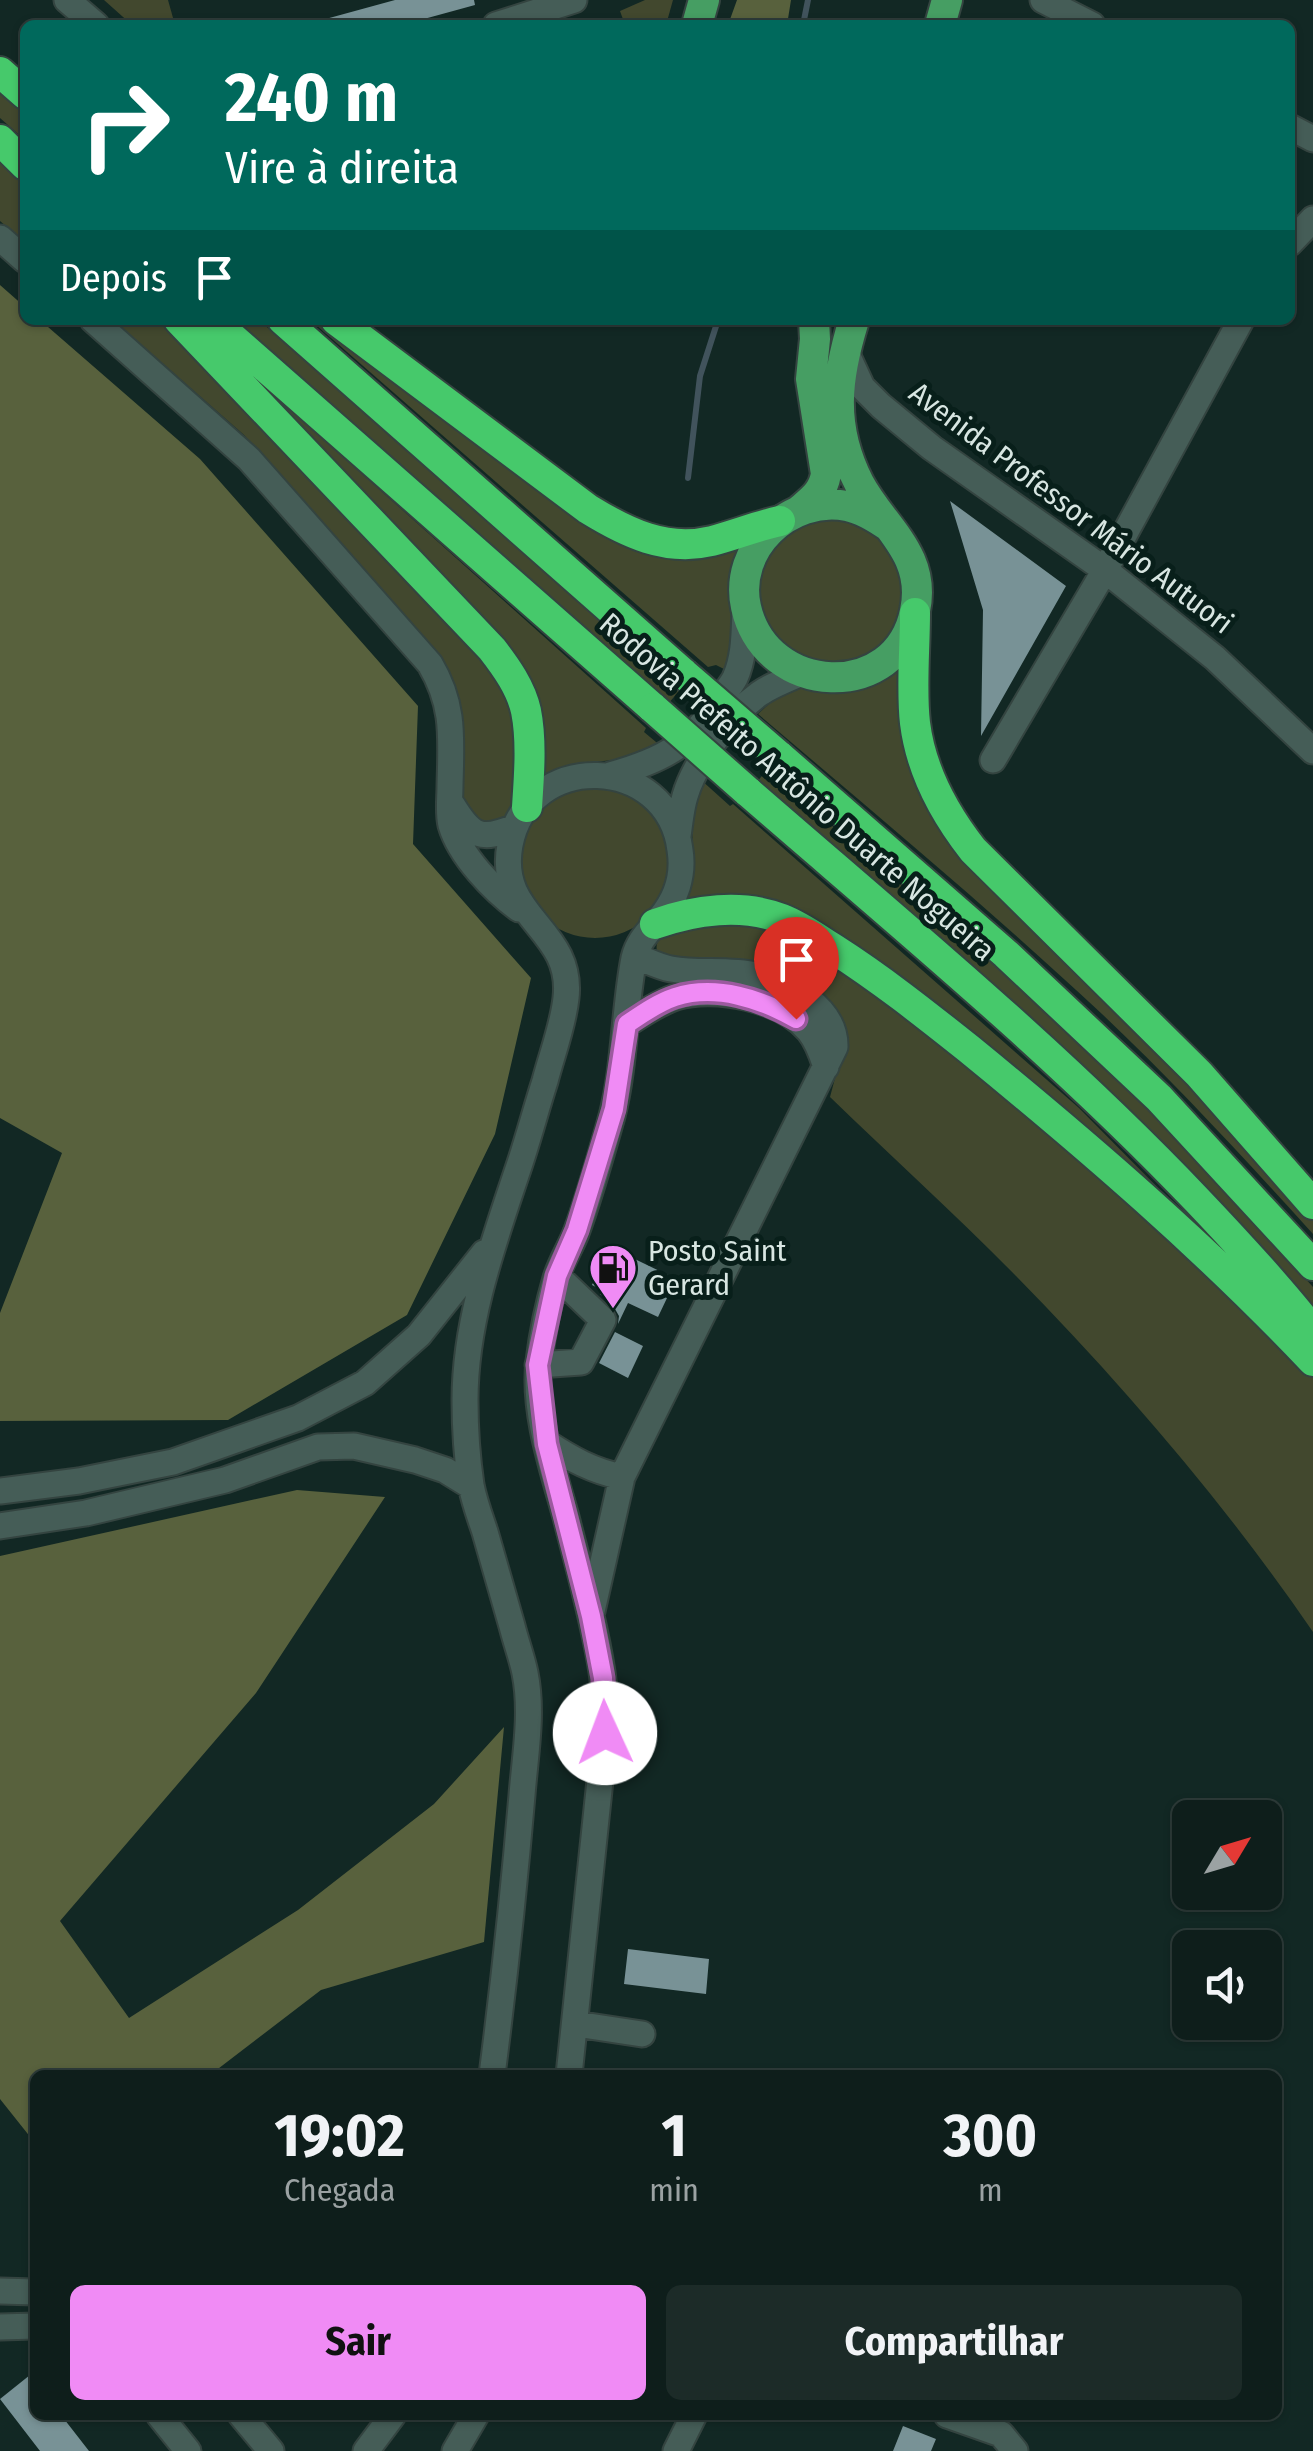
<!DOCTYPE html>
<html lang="pt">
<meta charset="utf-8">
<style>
:root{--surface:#0e1e1b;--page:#1c2b28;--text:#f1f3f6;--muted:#9ba2a3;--line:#2e3c3a;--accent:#f08bf5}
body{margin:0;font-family:"Fira Sans Condensed",sans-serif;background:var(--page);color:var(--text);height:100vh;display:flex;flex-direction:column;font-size:38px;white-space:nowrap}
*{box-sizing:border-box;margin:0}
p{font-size:32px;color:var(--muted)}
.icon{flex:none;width:55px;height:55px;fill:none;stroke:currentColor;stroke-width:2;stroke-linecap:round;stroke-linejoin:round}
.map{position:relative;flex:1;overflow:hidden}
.details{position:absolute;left:30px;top:2070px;width:1252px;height:350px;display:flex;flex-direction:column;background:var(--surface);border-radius:15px;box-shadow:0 2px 8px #0004,0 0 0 2px var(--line)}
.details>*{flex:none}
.guide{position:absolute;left:20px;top:20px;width:1275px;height:305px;border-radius:15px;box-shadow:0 2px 8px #0004,0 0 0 2px var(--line);background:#00695c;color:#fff;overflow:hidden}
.needle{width:65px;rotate:52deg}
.tools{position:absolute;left:1172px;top:1800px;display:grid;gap:20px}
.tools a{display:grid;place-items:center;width:110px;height:110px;border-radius:15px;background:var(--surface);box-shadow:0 2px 8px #0004,0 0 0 2px var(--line);font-size:50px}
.pin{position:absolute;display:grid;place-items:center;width:85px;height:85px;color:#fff;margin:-102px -42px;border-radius:50% 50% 50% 0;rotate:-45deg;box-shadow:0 0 10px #0007}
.pin .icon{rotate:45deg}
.me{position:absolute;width:110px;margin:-55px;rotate:358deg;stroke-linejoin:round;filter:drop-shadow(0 0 8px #0008)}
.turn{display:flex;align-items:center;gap:35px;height:210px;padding:0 40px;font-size:45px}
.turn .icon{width:130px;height:130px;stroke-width:2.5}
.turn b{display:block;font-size:70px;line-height:85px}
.then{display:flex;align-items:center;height:95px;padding:0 40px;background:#0003;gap:20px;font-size:38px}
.eta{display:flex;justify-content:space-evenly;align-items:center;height:170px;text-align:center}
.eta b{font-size:60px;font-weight:700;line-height:70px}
.action{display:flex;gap:20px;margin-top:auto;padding:20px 40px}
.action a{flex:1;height:115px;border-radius:15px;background:var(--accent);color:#111;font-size:40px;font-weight:700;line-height:115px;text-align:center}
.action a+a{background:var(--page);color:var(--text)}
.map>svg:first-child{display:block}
.green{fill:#42482e}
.forest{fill:#58613d}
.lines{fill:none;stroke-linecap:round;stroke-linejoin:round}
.stream{stroke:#41535c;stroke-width:6}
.building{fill:#789296}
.minor-casing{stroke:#344440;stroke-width:29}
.major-casing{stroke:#344440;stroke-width:34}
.highway-casing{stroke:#344440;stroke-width:34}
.minor{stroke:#455d57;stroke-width:25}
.major{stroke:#469e63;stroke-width:30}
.highway{stroke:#46c96b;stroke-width:30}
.highway-bridge-casing{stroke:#344440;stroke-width:34;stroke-linecap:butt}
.highway-bridge{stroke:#46c96b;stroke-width:30}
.route-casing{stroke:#9c5a9f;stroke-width:25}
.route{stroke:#f08bf5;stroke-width:18}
.labels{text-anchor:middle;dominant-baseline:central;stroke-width:10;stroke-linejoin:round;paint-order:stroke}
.street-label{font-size:30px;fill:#d8e6e2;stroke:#081f1a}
.poi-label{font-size:30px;fill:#d8e6e2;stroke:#081f1a;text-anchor:start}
</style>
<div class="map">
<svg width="1313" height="2451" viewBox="0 0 1313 2451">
<rect width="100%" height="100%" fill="#122824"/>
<path class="green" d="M104 0H168L175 25H132Z
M645 0H673L666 25H625L620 11Z
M0 92 25 114V140L0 118Z
M0 159 25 182V243L0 221Z
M113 320H166L467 637 514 700 517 792 503 823H476L460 802 462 717 456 693 424 641 244 435Z
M231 320H259L679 691 668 704Z
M318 320H322L601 532 747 543 732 654 724 669 716 665 708 667 315 324Z
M284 404 646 728 644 732 662 747 622 759 576 764 541 780 537 713 283 414Z
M837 514 885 536 908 580 900 627 866 660 819 667 777 644 756 599 758 573 787 529Z
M905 653 914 762 1313 1216V1234C1245 1159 1176 1084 1102 1014 991 910 874 813 758 714L782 692 793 688 854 684Z
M767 770 1016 984 1092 1055 1159 1118 1313 1287V1313L756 783Z
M700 779 730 806 733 804 1079 1108 1171 1201 1167 1206 840 938 683 903 693 865 692 821Z
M519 862a76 76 0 1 1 152 0a76 76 0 1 1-152 0Z
M687 924H762L817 950 1027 1110 1313 1370V1632C1226 1505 1124 1386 1016 1276 956 1215 892 1157 830 1097L843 1048 658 956C651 935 671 931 687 924Z"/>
<path class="forest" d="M737 0H791L787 25H728Z
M0 285 25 307V320H40L200 459 418 706 413 844 531 978 495 1134 407 1315 228 1420 0 1421V1313L62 1153 0 1118Z
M297 1490 385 1497 256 1693 60 1921 129 2018 298 1910 434 1804 504 1727 484 1942 321 1990 210 2075H35V2143L0 2099V1556Z"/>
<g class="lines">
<path class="stream" d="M803 25 808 0
M688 478 700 376 718 320"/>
</g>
<path class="building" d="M395 0H474L475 5 402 25H323L322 20Z
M950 501 1066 586 981 736 983 610Z
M610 1247 676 1279 658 1317 628 1303 618 1324 619 1316 615 1309 600 1294 602 1290 592 1285Z
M615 1332 643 1346 628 1378 599 1363Z
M628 1949 709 1959 706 1994 624 1984Z
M35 2371V2415H61L89 2451H40L0 2399Z
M903 2426 936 2439 931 2451H893Z"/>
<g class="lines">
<g class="minor-casing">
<path id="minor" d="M67 0 96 25
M1043 0 1092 25
M496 25 574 0
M1290 127 1313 139
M0 238 25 260
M1290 243 1313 219
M93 320 249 459 430 664C455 706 451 738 450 786 450 798 448 813 451 825 460 856 494 891 519 909
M845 350 862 387 881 406 932 448 1105 570 1215 658 1313 751
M993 760 1105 570 1241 320
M610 775C664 760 691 745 722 697 726 691 732 684 735 678 745 656 744 631 745 608
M453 806C472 837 481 841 515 827
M678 836C680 823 681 809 685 796 695 762 730 715 759 694 772 685 788 679 802 673
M627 1024C642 1014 658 1003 676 997 715 985 782 999 809 1031 818 1042 822 1055 826 1067
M538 1365 581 1362 603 1320 557 1276
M547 1443C571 1459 593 1471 622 1477
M0 1491 79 1481 173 1462 298 1418 365 1383 419 1335 484 1253
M0 1526 86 1513 225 1480 318 1447 354 1446 415 1460 445 1470 471 1486
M592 1611 622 1477 835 1047C836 1008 790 983 756 975 728 969 698 974 671 969 659 967 646 960 635 956
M576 2024 642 2034
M492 2075C504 1982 514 1889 522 1795 525 1756 533 1713 525 1673 522 1658 516 1642 512 1626 503 1595 494 1564 485 1532 480 1517 474 1501 471 1485 467 1458 465 1427 465 1400 465 1322 492 1247 516 1175 527 1144 535 1112 545 1081 552 1054 563 1026 566 998 574 928 496 918 510 845 528 749 668 754 680 850 684 875 676 899 660 918 649 931 638 941 634 958 624 1010 625 1065 612 1116 601 1155 590 1195 576 1233 570 1248 561 1262 556 1278 549 1302 542 1336 539 1361 533 1411 553 1470 566 1517 579 1569 594 1620 602 1672 605 1692 605 1713 605 1733L569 2075
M0 2291 35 2292
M0 2327 35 2326
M159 2415 188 2451
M241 2415 271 2451
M947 2415 1001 2434 1015 2451
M366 2451 393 2415
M455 2451 476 2415
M676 2451 694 2415"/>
</g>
<g class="major-casing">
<path id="major" d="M697 25 704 0
M940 25 947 0
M854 320C836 378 830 426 859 483 883 528 927 554 915 611 897 703 766 697 746 607 733 549 789 495 847 506 862 509 875 517 888 526
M800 510C813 499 823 492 826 474L811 379 815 339 814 320"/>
</g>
<g class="highway-casing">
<path id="highway" d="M0 72 25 94
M0 140 25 165
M179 320 492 649C506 667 521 688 526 711 532 741 529 777 527 807
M212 320 653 708
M283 320 684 674
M336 320 588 509C627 533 666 552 712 541 735 535 757 526 780 521
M915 613C915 649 911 689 915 723 921 771 944 813 973 850L1199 1074 1313 1204
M778 755 1006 954 1159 1098 1313 1265
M747 791C900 924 1057 1053 1197 1200 1237 1242 1277 1285 1313 1331
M655 924C694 910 742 903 782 919 800 926 818 939 834 949 881 979 925 1014 969 1049 1089 1147 1206 1248 1313 1361"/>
</g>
<use href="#minor" class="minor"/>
<use href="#major" class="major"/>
<use href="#highway" class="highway"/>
<g class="highway-bridge-casing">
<path id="highway-bridge" d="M684 674 778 755
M653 708 747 791"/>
</g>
<use href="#highway-bridge" class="highway-bridge"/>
</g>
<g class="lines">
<g class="route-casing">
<path id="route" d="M605 1733 603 1678 591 1616 547 1444 538 1365 557 1276 577 1230 614 1109 627 1024C642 1014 657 1003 675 997 716 984 761 999 796 1019"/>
</g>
<use href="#route" class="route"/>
</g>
<defs>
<g id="fuel-pin" transform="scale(2.5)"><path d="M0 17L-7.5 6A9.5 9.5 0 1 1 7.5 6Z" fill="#f08bf5" stroke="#081f1a"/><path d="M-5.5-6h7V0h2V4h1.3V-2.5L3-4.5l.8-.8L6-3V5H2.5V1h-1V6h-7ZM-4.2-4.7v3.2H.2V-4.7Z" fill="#111"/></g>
</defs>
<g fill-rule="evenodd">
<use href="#fuel-pin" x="613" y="1268"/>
</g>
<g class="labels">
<g class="street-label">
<text transform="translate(1071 508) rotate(37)">Avenida Professor Mário Autuori</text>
<text transform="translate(797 787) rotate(41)">Rodovia Prefeito Antônio Duarte Nogueira</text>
</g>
<g class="poi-label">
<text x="648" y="1251">Posto Saint<tspan x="648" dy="34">Gerard</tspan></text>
</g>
</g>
</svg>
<div class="tools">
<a><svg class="needle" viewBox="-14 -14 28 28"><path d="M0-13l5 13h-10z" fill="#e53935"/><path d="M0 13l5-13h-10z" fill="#9ba2a3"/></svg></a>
<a><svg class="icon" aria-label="sound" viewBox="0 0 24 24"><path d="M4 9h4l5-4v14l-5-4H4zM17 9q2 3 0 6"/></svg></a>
</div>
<div class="pin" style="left:796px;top:1019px;background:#d93025"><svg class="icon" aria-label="arrive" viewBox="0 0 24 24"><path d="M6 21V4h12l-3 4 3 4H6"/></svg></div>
<svg class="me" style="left:605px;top:1733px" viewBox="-20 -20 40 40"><circle r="19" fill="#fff"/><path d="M0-13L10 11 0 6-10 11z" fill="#f08bf5"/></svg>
<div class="guide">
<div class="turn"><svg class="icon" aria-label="right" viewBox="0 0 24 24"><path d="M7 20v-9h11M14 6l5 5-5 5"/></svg><div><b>240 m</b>Vire à direita</div></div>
<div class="then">Depois<svg class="icon" aria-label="arrive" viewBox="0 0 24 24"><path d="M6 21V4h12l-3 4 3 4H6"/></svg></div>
</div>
<section class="details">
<div class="eta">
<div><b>19:02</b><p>Chegada</p></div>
<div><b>1</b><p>min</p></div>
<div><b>300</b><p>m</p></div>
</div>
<div class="action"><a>Sair</a><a>Compartilhar</a></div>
</section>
</div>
